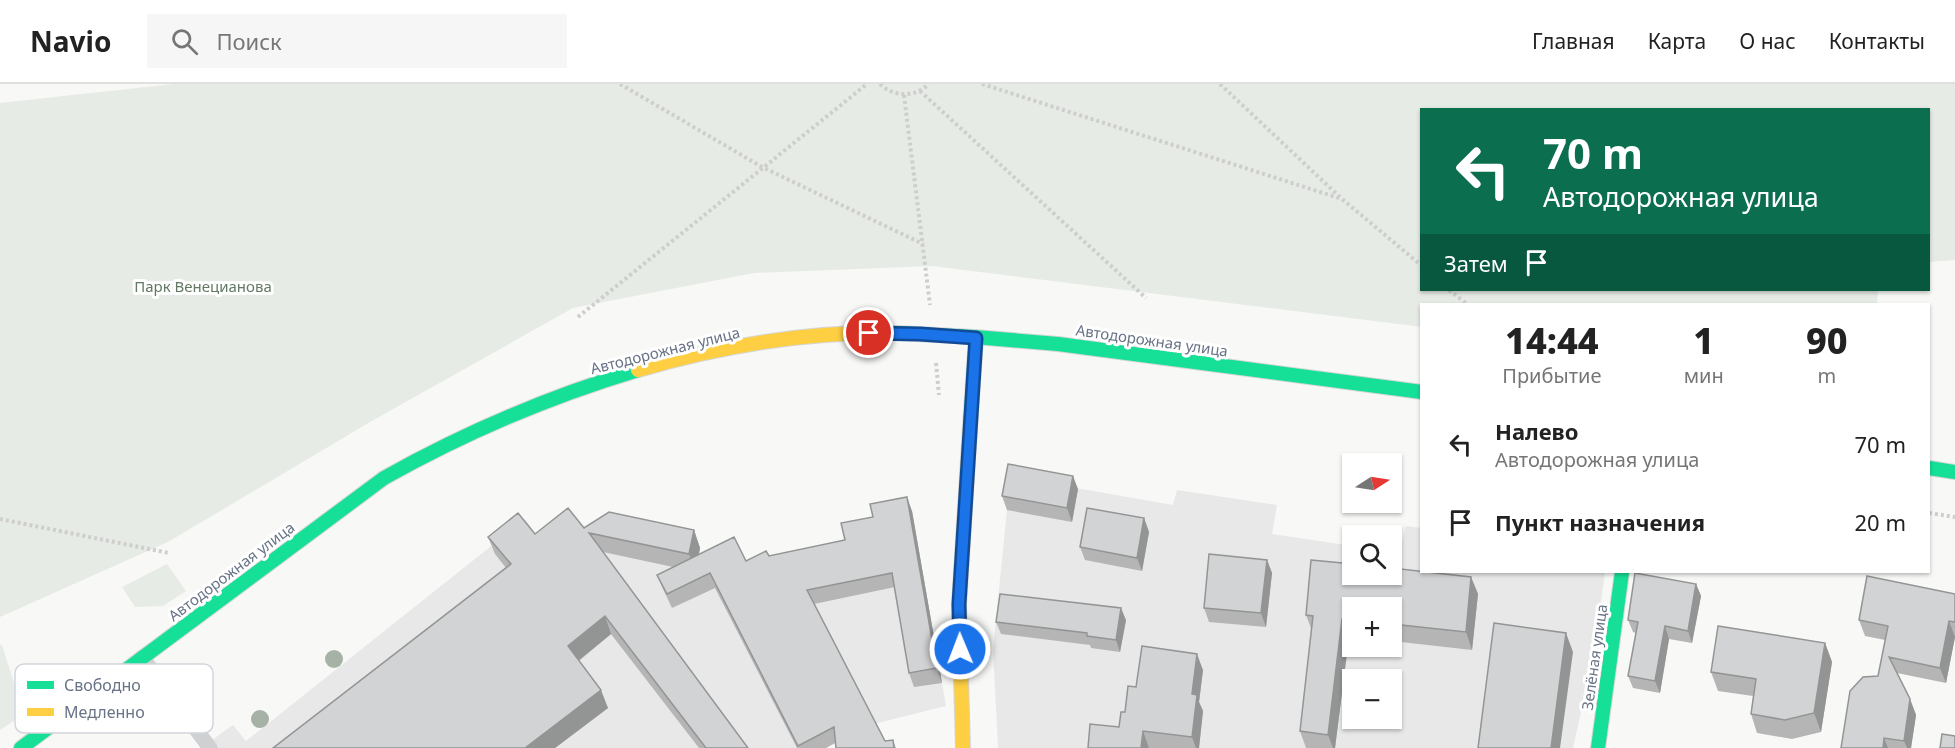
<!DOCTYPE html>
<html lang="ru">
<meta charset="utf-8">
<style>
:root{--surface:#fff;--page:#f6f6f6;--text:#222;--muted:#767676;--line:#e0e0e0}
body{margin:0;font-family:"Noto Sans",sans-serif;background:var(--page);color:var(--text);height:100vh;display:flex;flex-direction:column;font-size:22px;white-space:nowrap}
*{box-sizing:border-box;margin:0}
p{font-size:20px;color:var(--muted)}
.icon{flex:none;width:33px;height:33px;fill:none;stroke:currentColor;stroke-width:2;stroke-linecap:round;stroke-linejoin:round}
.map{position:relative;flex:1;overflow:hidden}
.details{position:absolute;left:1420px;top:219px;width:510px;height:270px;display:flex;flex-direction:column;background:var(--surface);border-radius:0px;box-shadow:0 2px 4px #0004}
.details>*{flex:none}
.hud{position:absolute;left:1420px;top:24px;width:510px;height:183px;border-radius:0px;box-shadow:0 2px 4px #0004;background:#0b6e4f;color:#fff;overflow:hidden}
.needle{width:39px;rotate:78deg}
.controls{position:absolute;left:1342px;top:369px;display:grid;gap:12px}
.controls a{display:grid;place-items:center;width:60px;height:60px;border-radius:0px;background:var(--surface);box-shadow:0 2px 4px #0004;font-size:30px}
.pin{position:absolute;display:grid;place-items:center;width:51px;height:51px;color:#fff;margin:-26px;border:3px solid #fff;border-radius:50%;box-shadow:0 2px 6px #0007}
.me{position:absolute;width:66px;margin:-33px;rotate:359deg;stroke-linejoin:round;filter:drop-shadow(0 0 4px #0008)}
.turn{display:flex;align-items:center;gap:21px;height:126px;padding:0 24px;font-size:27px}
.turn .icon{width:78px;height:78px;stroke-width:2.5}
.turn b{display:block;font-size:42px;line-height:51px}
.then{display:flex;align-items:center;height:57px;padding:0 24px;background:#0003;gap:12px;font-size:22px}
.eta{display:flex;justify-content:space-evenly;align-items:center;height:102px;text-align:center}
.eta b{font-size:36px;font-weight:800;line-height:42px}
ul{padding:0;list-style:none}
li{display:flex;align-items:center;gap:18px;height:78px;padding:0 24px}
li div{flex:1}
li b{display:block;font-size:22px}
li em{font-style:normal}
header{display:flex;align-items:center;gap:36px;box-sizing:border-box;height:84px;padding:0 30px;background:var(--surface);border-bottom:2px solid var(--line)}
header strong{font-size:28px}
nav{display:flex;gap:33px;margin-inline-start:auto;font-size:21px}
.search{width:420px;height:54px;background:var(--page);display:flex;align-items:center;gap:15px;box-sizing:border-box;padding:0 21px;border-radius:0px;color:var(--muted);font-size:22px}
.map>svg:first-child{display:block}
.built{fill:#e8e8e9;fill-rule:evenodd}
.green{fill:#e7ebe5}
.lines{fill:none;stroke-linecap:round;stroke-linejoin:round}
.fast-casing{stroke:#d4d6d6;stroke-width:16}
.slow-casing{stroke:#d4d6d6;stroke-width:16}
.path{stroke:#cecece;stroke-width:4;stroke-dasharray:3 3;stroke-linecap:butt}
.lane{stroke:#cfd0d2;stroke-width:15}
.fast{stroke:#16e098;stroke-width:14}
.slow{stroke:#ffcf43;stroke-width:14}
.tree{fill:#a6b2a6}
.wall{fill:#b5b5b6}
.shaded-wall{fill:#939494}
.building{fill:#d2d3d4;stroke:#939494;stroke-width:1.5}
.route-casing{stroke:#114b97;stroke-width:15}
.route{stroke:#1a73e8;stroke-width:10}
.labels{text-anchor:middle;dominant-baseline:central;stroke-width:6;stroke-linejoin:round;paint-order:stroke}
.park-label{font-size:15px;fill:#637963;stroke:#fff}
.street-label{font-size:15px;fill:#687386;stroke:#fff}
.key{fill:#fff;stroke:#d2d5db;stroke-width:1.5}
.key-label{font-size:16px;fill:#687386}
</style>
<header>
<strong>Navio</strong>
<div class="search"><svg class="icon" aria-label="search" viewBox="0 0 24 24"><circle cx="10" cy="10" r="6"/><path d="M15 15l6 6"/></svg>Поиск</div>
<nav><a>Главная</a><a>Карта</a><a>О нас</a><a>Контакты</a></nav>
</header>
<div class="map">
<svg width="1955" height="664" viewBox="0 0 1955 664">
<rect width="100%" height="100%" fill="#f8f8f7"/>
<path class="built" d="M1013 393 1173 421 1177 406 1277 421 1272 450 1353 462V490H1392V468L1399 469 1406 442 1422 444V488H1605L1593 575 1573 664H998L993 565 1007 426ZM1353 524H1392V562H1353ZM1353 596H1392V634H1353Z
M912 427 946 622 874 640 826 664H201L233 641 246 657 525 435 546 464 575 442 696 487 750 492 776 489 847 453Z"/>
<path class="green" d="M173 0H1955V176L1929 178V26H1422V206H1878L1877 220H1422V243L932 182 754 189 573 224 370 338 168 458 0 533V19Z
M167 480 186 507 163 522 135 523 122 503Z
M0 561H2L24 630 0 646Z"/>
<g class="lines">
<g class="fast-casing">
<path id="fast" d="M897 249 975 253 1058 260 1422 308
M970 343 976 253
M1929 384 1955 388
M21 664 384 394C466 348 548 313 638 286
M1598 664 1622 488"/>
</g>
<g class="slow-casing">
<path id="slow" d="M638 286C721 262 810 247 897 249
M963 664 959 521 970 343"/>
</g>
<path class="path" d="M620 0 762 83 923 160
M880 0C895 14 915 13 929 0
M982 0 1342 115
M1220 0 1342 115 1422 182
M920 7 1146 214
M904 11 930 221
M1449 206 1467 220
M578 233 867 0
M936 279 939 311
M1929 429 1955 433
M0 435 169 469"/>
<path class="lane" d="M142 573 210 664"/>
<use href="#fast" class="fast"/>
<use href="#slow" class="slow"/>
</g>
<g class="tree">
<circle cx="334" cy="575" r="9"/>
<circle cx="260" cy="635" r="9"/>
</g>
<path class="wall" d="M1078 405 1072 438 1007 426 1002 412Z
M912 427 942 599 914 603 909 589 895 503 814 520 885 657 893 656 896 664H836L835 659 826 664H797L715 504 672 524 663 505 657 491 673 483 603 468 748 664H699L611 550 579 577 608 624 555 664H273L506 484 495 470 488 453 535 450 584 444 694 446 700 464 699 471 746 477 845 456Z
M1144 434 1149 448 1142 487 1085 476 1080 463Z
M1267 476 1272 489 1266 543 1209 538 1204 524Z
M1311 476 1353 480V490H1392V484L1471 493 1478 510 1472 566 1392 557V524H1353V553H1349L1335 664H1306L1300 647 1312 547 1306 531Z
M1696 500 1701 512 1692 559 1669 555 1660 609 1633 604 1628 592 1636 549 1633 548 1628 536Z
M1955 510V553L1946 599 1897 589 1910 615 1916 631 1911 664H1841L1878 592 1885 556 1865 552 1859 536Z
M1126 536 1120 568 1091 564 1090 561 1001 550 996 538Z
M1825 559 1832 578 1821 648 1792 655 1757 649 1751 630 1753 612 1718 607 1711 588Z
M1203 586 1199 618 1203 627 1199 664H1088L1119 643 1136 603Z"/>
<path class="shaded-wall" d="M1073 392 1078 405 1072 438 1067 424Z
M907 413 912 427 942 599 937 584Z
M1144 434 1149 448 1142 487 1137 474Z
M694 446 700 464 695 488 689 470Z
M1267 476 1272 489 1266 543 1261 529Z
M1471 493 1478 510 1472 566 1466 548Z
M1696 500 1701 512 1692 559 1688 547Z
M1121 524 1126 536 1120 568 1116 556Z
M605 532 611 550 574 580 568 562Z
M1342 535 1349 553 1335 664H1333L1328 651Z
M1949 537 1955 553 1946 599 1940 584Z
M1665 542 1669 555 1660 609 1655 597Z
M1566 549 1573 568 1560 664H1551Z
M1825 559 1832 578 1821 648 1814 629Z
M1197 570 1203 586 1199 618 1203 627 1199 664H1196L1192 653V610Z
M601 606 608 624 555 664H525Z
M1910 615 1916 631 1911 664H1907L1904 657Z
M1143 647 1149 664H1141Z
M1884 654 1888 664H1883Z"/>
<path class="building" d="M1008 380 1073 392 1067 424 1002 412Z
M907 413 937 584 909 589 892 489 807 506 885 657 893 656 894 664H836L834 643 798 662 710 489 667 510 657 491 734 453 746 477 766 467 769 472 845 456 841 439 873 433 870 420Z
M568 424 584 444 609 428 694 446 689 470 589 449 748 664H706L605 532 568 562 601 606 525 664H273L511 480 488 453 518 429 535 450Z
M1087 424 1144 434 1137 474 1080 463Z
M1209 470 1267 476 1261 529 1204 524Z
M1311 476 1353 480V490H1392V484L1471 493 1466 548 1392 540V524H1353V536L1342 535 1328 651 1300 647 1313 532 1306 531Z
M1635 489 1696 500 1688 547 1665 542 1655 597 1628 592 1638 538 1628 536Z
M1867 492 1955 510V538L1949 537 1940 584 1889 573 1910 615 1904 657 1884 654 1883 664H1841L1850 607 1863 593 1878 592 1888 542 1859 536Z
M1000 510 1121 524 1116 556 1087 552V549L996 538Z
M1494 539 1566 549 1551 664H1478Z
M1718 542 1825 559 1814 629 1785 636 1751 630 1756 595 1711 588Z
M1142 562 1197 570 1192 610 1197 611 1192 653 1143 647 1141 664H1088L1090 640 1119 643 1121 628H1125L1128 602 1136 603Z
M1942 650 1955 652V664H1940Z"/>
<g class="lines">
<g class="route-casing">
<path id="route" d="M869 249 920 250 976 254 959 520 960 565"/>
</g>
<use href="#route" class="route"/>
</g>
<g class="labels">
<g class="park-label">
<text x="203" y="202">Парк Венецианова</text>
</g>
<g class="street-label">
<text transform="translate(1152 256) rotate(8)">Автодорожная улица</text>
<text transform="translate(665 266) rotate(-14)">Автодорожная улица</text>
<text transform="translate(231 487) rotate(-37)">Автодорожная улица</text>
<text transform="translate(1594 573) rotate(-82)">Зелёная улица</text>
</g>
</g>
<rect x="15" y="580" width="198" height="69" rx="9" class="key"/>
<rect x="27" y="597" width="27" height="8" fill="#16e098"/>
<rect x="27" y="624" width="27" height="8" fill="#ffcf43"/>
<g class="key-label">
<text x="64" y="607">Свободно</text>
<text x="64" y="634">Медленно</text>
</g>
</svg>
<div class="controls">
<a><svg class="needle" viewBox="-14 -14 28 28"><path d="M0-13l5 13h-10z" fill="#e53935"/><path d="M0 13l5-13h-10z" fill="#767676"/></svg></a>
<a><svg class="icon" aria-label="search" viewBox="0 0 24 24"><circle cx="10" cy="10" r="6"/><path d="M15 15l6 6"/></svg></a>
<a>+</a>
<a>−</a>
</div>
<div class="pin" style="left:869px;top:249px;background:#d93025"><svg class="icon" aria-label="arrive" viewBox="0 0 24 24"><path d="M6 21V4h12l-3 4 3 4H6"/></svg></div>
<svg class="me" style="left:960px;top:565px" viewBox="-20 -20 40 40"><circle r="17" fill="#1a73e8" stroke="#fff" stroke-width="3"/><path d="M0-11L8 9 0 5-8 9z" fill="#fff"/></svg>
<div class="hud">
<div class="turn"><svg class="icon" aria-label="left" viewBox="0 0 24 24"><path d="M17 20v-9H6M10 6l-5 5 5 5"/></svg><div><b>70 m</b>Автодорожная улица</div></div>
<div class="then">Затем<svg class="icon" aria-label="arrive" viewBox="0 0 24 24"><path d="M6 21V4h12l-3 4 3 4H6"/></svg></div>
</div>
<section class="details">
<div class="eta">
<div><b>14:44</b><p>Прибытие</p></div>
<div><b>1</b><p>мин</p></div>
<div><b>90</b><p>m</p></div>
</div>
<ul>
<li><svg class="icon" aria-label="left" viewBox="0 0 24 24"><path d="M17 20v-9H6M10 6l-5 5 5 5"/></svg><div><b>Налево</b><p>Автодорожная улица</p></div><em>70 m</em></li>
<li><svg class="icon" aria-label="arrive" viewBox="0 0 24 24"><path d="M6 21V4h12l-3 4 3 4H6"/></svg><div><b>Пункт назначения</b></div><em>20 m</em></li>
</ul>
</section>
</div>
